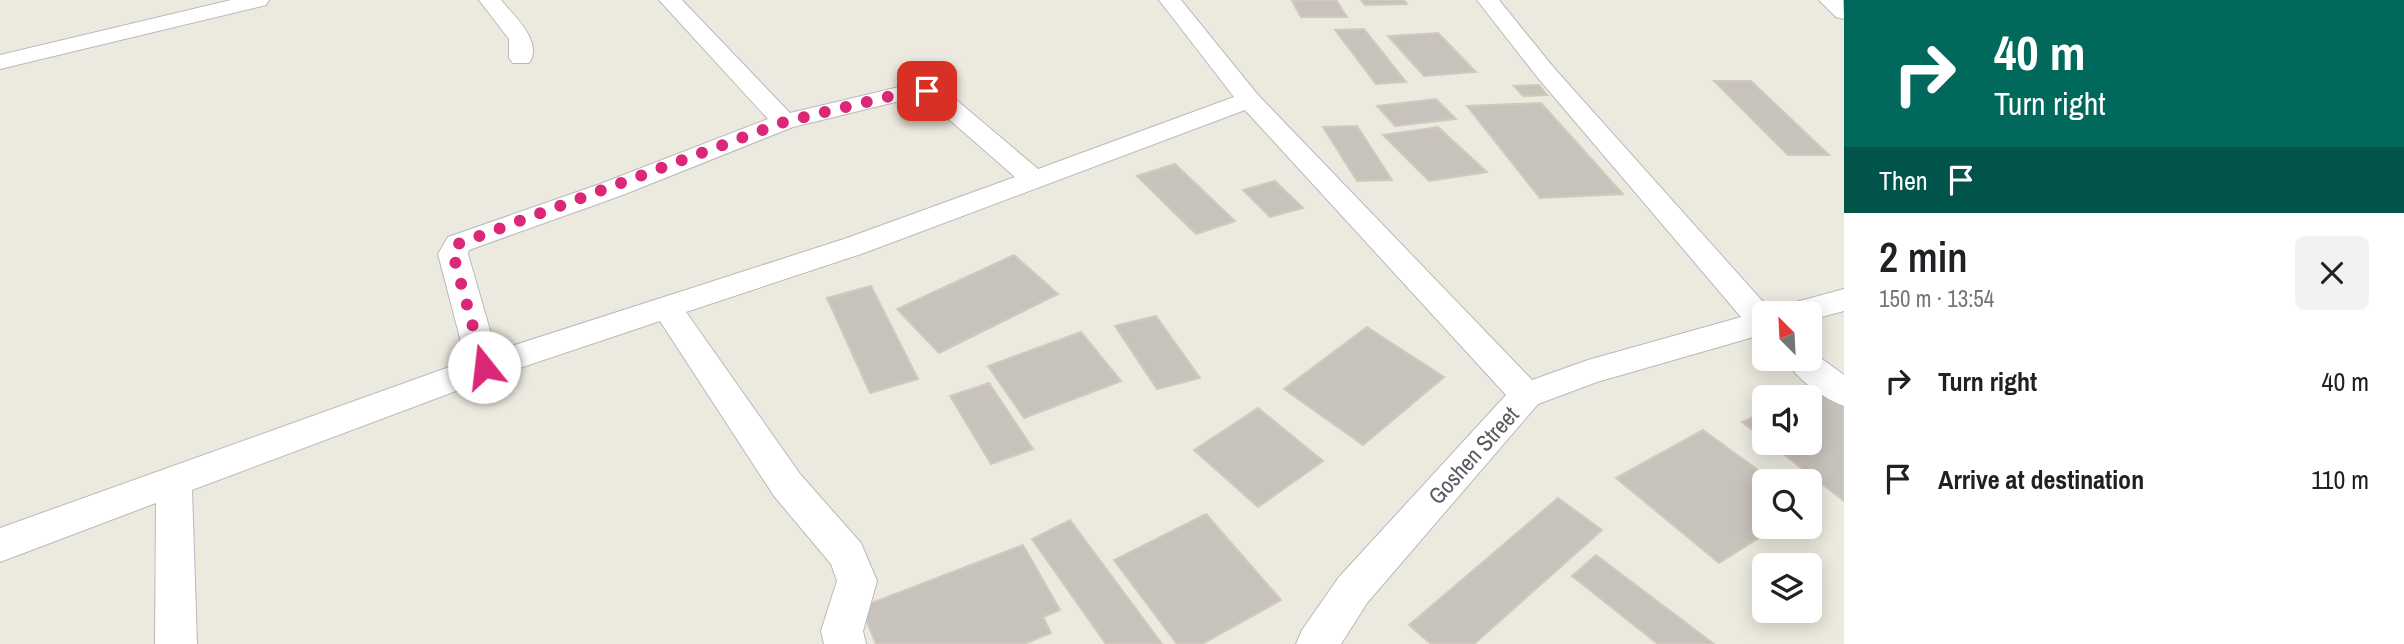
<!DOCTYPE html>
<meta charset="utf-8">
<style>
:root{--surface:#fff;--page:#f2f2f2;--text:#202124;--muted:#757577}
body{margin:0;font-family:"Archivo Narrow",sans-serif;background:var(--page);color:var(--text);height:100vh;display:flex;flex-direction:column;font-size:26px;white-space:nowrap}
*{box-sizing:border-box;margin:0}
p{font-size:23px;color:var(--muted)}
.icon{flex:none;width:38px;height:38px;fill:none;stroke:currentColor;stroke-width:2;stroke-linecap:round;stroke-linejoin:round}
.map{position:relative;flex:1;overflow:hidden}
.panel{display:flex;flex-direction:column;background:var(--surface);width:560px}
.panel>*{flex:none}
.guide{background:#00695c;color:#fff;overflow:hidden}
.needle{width:46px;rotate:336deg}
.tools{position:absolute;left:1752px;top:301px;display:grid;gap:14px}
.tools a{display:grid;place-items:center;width:70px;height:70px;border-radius:10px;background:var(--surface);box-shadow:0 4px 18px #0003;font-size:35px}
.pin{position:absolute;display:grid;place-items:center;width:60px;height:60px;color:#fff;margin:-30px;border-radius:14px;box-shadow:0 4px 10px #0006}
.me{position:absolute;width:77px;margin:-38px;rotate:344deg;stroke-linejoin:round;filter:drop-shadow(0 0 5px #0008)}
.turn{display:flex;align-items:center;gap:24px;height:147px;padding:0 35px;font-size:32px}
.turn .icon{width:91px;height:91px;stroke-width:2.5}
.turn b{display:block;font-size:49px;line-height:60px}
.then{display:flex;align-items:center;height:66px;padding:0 35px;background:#0003;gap:14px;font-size:26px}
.round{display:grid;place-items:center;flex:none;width:74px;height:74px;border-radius:10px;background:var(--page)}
.head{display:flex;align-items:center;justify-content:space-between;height:119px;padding:0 35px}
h1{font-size:42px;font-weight:600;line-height:52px}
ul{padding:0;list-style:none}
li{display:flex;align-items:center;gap:21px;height:98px;padding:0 35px}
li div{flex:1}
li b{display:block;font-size:26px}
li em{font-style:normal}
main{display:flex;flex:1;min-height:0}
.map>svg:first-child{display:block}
.building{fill:#c7c2bb;stroke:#d1cabc;stroke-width:2}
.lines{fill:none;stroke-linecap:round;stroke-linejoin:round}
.minor-casing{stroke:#b7b9bf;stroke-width:2}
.minor{fill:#fff;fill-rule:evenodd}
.route{stroke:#db2777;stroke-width:12;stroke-dasharray:0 21.6}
.labels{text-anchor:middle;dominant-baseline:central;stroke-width:5;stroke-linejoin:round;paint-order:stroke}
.street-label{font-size:23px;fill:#575b61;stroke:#fff}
</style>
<main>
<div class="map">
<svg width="1844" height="644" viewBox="0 0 1844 644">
<rect width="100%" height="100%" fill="#ece9de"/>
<path class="building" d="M1336 0 1347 17H1301L1292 1Z
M1361 0H1404L1407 4 1365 5Z
M1364 29 1406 82 1376 84 1335 30Z
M1438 33 1476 72 1424 76 1388 36Z
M1714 81H1751L1829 155H1788Z
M1539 85 1547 95 1523 96 1514 86Z
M1436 99 1456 119 1395 126 1377 106Z
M1541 103 1623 194 1540 198 1467 106Z
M1357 126 1392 180 1357 181 1323 127Z
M1438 127 1487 172 1429 181 1383 135Z
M1175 164 1235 221 1196 234 1137 176Z
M1275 181 1303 208 1270 217 1243 190Z
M1014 255 1058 294 939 353 897 309Z
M871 286 918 379 870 393 827 298Z
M1156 316 1200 378 1157 389 1115 326Z
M1367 327 1444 377 1363 445 1284 389Z
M1081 332 1121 381 1024 418 988 366Z
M989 383 1033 449 991 464 950 396Z
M1822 387 1844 403V501L1769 443H1810V397H1799Z
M1258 408 1323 461 1258 507 1194 450Z
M1764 412V439L1742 422Z
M1703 430 1773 481H1764V527H1776L1719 563 1616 478Z
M1558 498 1602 530 1474 644H1431L1409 625Z
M1206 514 1281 600 1202 644H1177L1114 560Z
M1070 520 1162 644H1106L1032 539Z
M1023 545 1060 610 1043 617 1051 633 1024 644H876L861 607Z
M1596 555 1714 644H1658L1572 576Z"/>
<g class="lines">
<g class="minor-casing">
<path id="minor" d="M231 0H269L266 5 0 69V55Z
M479 0H501C513 15 544 42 529 63H513L509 58V39Z
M659 0H682L790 113 916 83 936 86 947 92 1038 169 1234 97 1159 0H1181L1258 95 1532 380 1588 360 1741 317 1538 78 1477 0H1499L1554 68 1773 313H1764V334L1597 382 1538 404 1367 603 1341 644H1296L1302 630 1339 577 1506 395 1245 110 864 253 686 312 800 474 861 543 877 581 863 631 866 644H824L821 631 837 581 831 564 774 496 660 321 496 376 192 490 197 644H155L156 503 0 562V528L466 361 438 254 448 237 600 184 768 119ZM916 97 929 102 1015 177 844 239 496 351 468 254 469 250 620 196 793 127Z
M1819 0H1843L1844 19 1836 17Z
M1844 289V311L1810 320V313H1780L1785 305Z
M1810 350 1844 375V406C1824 399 1795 378 1785 359H1810Z"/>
</g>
<use href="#minor" class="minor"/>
</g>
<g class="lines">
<path class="route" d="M484 367 453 254 458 244 784 122 916 90 927 91"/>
</g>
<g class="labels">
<g class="street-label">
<text transform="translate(1473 455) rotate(-48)">Goshen Street</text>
</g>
</g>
</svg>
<div class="tools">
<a><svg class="needle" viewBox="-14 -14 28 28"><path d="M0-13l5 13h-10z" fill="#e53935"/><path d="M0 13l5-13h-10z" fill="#757577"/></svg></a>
<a><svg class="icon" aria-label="sound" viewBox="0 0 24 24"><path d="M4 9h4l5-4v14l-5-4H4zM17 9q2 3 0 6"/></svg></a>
<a><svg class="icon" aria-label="search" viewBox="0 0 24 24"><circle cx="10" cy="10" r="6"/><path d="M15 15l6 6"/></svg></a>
<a><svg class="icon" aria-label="layers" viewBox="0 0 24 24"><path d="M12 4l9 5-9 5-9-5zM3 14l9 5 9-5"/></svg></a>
</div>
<div class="pin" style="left:927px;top:91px;background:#d93025"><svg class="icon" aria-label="arrive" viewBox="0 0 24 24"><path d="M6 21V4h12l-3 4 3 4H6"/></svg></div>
<svg class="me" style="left:484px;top:367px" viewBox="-20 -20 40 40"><circle r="19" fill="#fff"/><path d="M0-13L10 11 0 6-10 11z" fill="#db2777"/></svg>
</div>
<section class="panel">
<div class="guide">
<div class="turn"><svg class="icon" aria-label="right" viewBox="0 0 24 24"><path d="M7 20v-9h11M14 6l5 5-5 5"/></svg><div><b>40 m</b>Turn right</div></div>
<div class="then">Then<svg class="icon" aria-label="arrive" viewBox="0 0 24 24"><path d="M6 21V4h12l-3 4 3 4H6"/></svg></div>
</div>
<div class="head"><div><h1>2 min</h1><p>150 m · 13:54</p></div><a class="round"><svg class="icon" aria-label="close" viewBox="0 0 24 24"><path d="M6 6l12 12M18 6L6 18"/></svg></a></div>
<ul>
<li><svg class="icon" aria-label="right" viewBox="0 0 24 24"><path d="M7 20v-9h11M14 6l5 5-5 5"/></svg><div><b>Turn right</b></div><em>40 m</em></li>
<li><svg class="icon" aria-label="arrive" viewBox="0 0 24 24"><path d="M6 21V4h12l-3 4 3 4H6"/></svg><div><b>Arrive at destination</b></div><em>110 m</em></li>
</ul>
</section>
</main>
